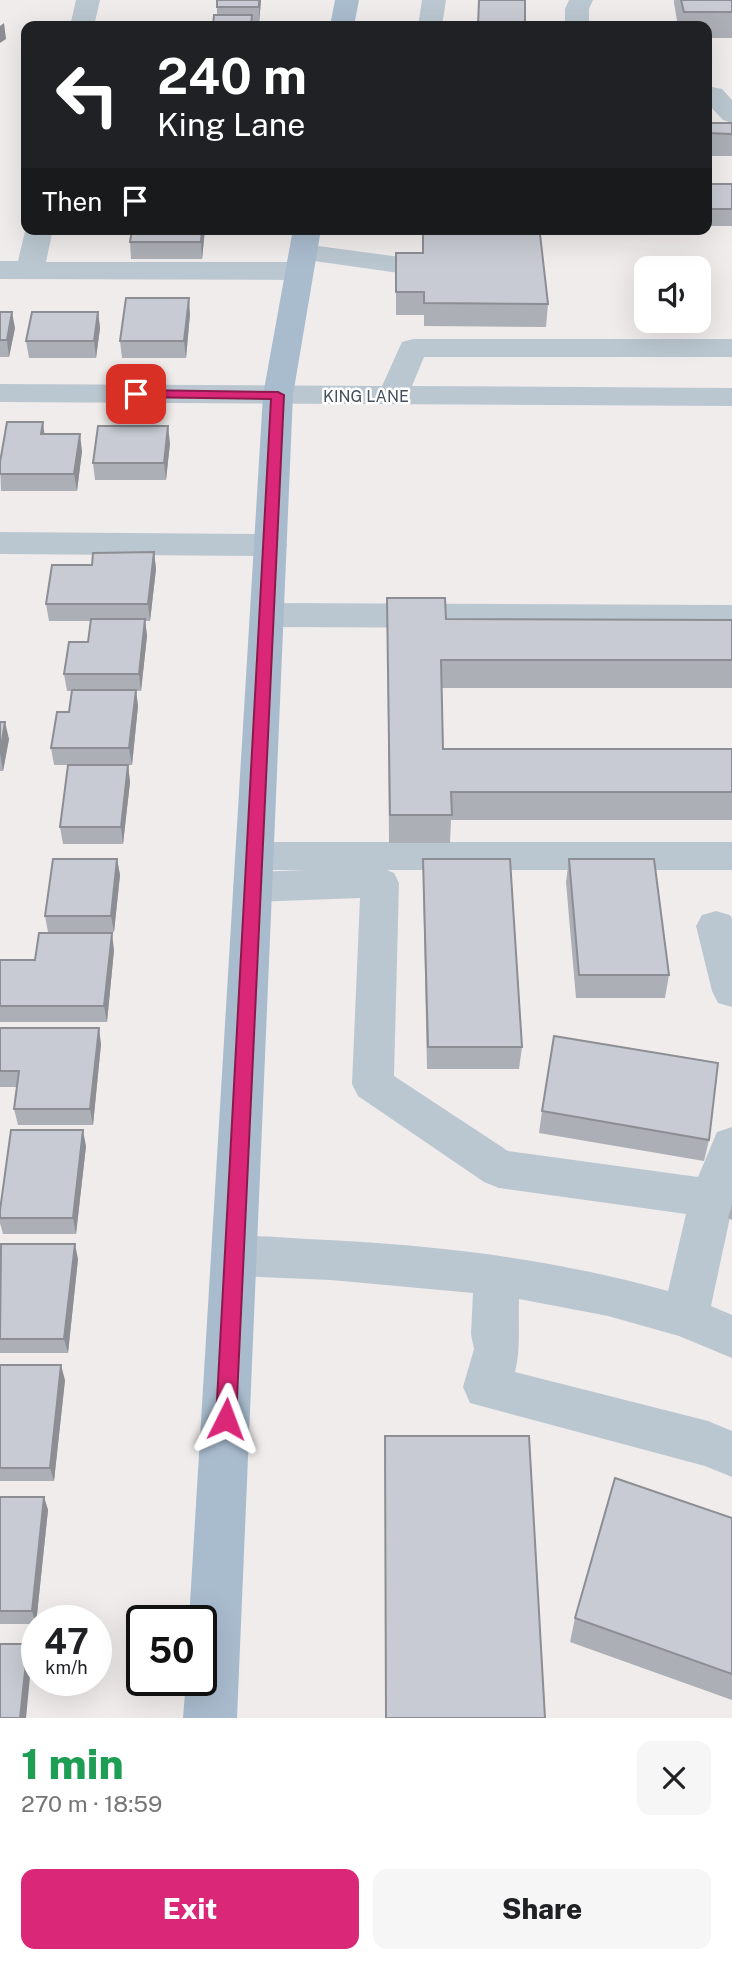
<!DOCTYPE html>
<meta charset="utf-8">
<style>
:root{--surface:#fff;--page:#f6f6f6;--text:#202124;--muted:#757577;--accent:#db2777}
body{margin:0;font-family:"Public Sans",sans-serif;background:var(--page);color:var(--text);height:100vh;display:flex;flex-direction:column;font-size:26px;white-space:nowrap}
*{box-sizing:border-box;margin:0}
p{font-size:23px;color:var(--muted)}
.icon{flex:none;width:38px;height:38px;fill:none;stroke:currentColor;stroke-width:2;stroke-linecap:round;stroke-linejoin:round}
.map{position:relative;height:1718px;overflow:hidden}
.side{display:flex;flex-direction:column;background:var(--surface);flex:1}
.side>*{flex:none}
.top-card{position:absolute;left:21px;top:21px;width:691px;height:214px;border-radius:14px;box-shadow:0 7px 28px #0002;background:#202124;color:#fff;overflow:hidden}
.controls{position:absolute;left:634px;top:256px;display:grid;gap:14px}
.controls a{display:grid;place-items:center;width:77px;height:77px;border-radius:14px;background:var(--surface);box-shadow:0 7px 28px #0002;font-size:35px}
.speed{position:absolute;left:21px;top:1605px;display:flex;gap:14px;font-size:35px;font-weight:700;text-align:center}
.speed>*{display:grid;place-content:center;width:91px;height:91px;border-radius:50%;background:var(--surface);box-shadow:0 7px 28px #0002;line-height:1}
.speed small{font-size:18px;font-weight:400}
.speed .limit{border:4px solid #111;border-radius:10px;background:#fff;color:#111}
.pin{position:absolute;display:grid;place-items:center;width:60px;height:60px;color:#fff;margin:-30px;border-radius:14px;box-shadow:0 4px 10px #0006}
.me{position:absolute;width:77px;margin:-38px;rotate:3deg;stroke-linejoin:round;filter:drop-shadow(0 0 5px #0008)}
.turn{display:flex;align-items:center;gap:24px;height:147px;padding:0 21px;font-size:32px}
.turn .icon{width:91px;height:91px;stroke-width:2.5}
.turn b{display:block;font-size:49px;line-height:60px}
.then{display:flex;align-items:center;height:66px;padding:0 21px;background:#0003;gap:14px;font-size:26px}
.round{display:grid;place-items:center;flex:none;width:74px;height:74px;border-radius:14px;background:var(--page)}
.overview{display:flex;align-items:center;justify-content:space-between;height:119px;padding:0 21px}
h1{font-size:42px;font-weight:800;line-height:52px;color:#1e9e55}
.primary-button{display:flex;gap:14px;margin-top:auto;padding:14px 21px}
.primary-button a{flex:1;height:80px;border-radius:14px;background:var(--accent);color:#fff;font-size:28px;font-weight:800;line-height:80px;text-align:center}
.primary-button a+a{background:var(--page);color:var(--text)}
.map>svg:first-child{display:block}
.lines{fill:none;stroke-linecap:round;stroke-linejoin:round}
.minor{fill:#bbc7d0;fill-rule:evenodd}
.major{fill:#a9bcce;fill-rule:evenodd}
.wall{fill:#acafb5}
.shaded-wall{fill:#8c8e94}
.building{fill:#c8cbd3;stroke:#8c8e94;stroke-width:2}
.route{fill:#db2777;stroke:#8e194d;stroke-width:2}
.labels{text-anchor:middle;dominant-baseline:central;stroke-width:5;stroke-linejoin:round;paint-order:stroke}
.far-street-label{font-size:16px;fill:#43505b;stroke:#fff}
</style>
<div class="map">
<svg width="732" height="1718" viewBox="0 0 732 1718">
<rect width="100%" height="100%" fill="#f0ecec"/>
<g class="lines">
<path class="minor" d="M76 0H100L94 26H70Z
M422 0H446L442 26H418Z
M569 0H593L589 9V26H565V9Z
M707 86 722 89 732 100V123L723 120 707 103Z
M26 227 53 229 46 262H299L309 265 313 271 309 277 299 280 0 279V261H18Z
M303 244 423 260C428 268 428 273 423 281L413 284 403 281 399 273 293 258 289 252 293 246Z
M413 339H732V357H424L412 386 732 388V406L0 402V384L382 386 402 342Z
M0 532 270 534 282 537 287 545 282 553 270 556 0 554Z
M267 603 732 605V629L267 627 255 623 250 615 255 607Z
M254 842H732V870H387L394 873 399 883 394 1076 508 1151 698 1177 717 1132 732 1127V1208L711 1306 732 1315V1358L679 1336 608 1316 519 1299C518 1325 521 1347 515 1372L708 1421 732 1431V1477L705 1466 470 1403 463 1387 474 1349 471 1334 473 1293 331 1280 234 1276 218 1270 211 1256 218 1242C246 1232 279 1238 308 1239 429 1244 551 1258 668 1291L686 1214 499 1188 484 1182 358 1096 352 1084 360 898 252 902 238 898 233 887 238 876 252 872 304 870H254L240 866 235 856 240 846Z
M716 911 730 915 732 919V1007L718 1003 712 991 696 926 702 915Z"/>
<path class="major" d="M335 0H359L354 26H330Z
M293 229H321L293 395 237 1718H183L186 1680H201V1620H189L263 395Z"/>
</g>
<path class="wall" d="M261 0 259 23H252V26H213L217 15V7Z
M674 0H732V38H707V26H678L674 3Z
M707 123H732V156H707Z
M707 184H732V226H707Z
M205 229 202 259H131L130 242Z
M423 234 548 304 546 327 424 326V315H396V253H422Z
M0 312 15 328 9 357H0Z
M98 312 100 328 96 358H29L26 341Z
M190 314 186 358H122L120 341Z
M45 434 82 451 77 491H1L0 462Z
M170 443 166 480H95L93 463Z
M154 552 156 569 150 621H145L147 636 141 691H136L138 706 132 765H128L130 782 123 844H63L60 827 68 765H54L51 748 69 712 72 691H67L64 674 88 642 91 621H49L46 604 92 565Z
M387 598 446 619 732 620V688H442L443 749H732V820H451L450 843H389Z
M0 722 9 739 3 771H0Z
M117 859 120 875 114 932H48L45 916Z
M423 859 522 1047 519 1069H427L423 882Z
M569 859 669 975 665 998H576L566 882Z
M114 950 107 1022H0V960H35Z
M0 1028 101 1044 93 1125H18L14 1109 17 1087H0Z
M542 1111 709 1140 704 1161 539 1133Z
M86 1146 76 1234H3L0 1223V1210Z
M732 1204V1220L728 1218Z
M0 1248 78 1259 68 1353H0Z
M0 1365 65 1380 54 1481H0Z
M385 1436 545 1718H386Z
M0 1497H44L48 1510 36 1624H0Z
M732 1518V1700L570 1642 575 1618Z"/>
<path class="shaded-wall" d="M259 0H261L259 23Z
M4 23 6 39 0 43V26Z
M202 229H205L202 259 201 242Z
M189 298 190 314 186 358 184 341Z
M12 312 15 328 9 357 7 340Z
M98 312 100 328 96 358 94 341Z
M43 422 45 439 41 434Z
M168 426 170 443 166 480 164 463Z
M80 434 82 451 77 491 74 474Z
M154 552 156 569 150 621 148 604Z
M145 619 147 636 141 691 139 674Z
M136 690 138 706 132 765 129 748Z
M5 722 9 739 3 771 0 753Z
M128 765 130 782 123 844 121 827Z
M117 859 120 875 114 932 111 916Z
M112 933 114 950 107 1022 104 1006Z
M99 1028 101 1044 93 1125 90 1109Z
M83 1130 86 1146 76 1234 73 1218Z
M75 1244 78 1259 68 1353 64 1339Z
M61 1365 65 1380 54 1481 50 1468Z
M44 1497 48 1510 36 1624 32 1611Z
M28 1644 32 1656 26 1718H20Z"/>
<path class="building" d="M217 0H259V7H217Z
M479 0H525V26H478Z
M681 0H732V12H684Z
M214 15H252L251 26H213Z
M707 123H732V134L707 133Z
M707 184H732V209H707Z
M132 229H202L201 242H130Z
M423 234H540L548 304 424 303V292H396V253H423Z
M126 298H189L184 341H120Z
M0 312H12L7 340H0Z
M32 312H98L94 341H26Z
M7 422H43L41 434H80L74 474H0V462Z
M98 426H168L164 463H93Z
M154 552 148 604H46L52 565H92L93 553Z
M387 598H445L446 619 732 620V660H441L443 749H732V792H451L452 815H390Z
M91 619H145L139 674H64L69 642H88Z
M72 690H136L129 748H51L57 712H69Z
M0 722H5L0 753Z
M68 765H128L121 827H60Z
M53 859H117L111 916H45Z
M423 859H510L522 1047H428Z
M569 859H654L669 975H579Z
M39 933H112L104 1006H0V960H35Z
M0 1028H99L90 1109H14L19 1071H0Z
M554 1036 718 1063 709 1140 542 1111Z
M11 1130H83L73 1218H0V1210Z
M1 1244H75L64 1339H0Z
M0 1365H61L50 1468H0Z
M385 1436H529L545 1718H386Z
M615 1478 732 1518V1674L575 1618Z
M0 1497H44L32 1611H0Z
M0 1644H28L20 1718H0Z"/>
<path class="route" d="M136 390 278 392 284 395 236 1419 233 1425 226 1428 219 1425 216 1419 271 399 132 397 130 394Z"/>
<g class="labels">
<g class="far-street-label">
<text x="366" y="396">KING LANE</text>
</g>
</g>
</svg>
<div class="controls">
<a><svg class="icon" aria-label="sound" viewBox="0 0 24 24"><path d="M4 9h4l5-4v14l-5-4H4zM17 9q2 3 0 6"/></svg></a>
</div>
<div class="speed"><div>47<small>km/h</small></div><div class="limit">50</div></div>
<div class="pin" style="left:136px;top:394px;background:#d93025"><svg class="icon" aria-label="arrive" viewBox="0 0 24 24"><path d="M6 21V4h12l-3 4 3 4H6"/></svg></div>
<svg class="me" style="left:226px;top:1419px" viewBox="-20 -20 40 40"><path d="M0-17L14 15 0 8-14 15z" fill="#db2777" stroke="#fff" stroke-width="4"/></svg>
<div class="top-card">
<div class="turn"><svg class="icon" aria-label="left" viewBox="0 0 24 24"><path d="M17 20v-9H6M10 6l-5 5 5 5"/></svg><div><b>240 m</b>King Lane</div></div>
<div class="then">Then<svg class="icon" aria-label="arrive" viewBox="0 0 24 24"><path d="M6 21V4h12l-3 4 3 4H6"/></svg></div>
</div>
</div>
<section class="side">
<div class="overview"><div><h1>1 min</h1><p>270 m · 18:59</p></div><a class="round"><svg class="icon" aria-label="close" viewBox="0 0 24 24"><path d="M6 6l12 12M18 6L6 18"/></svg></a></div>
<div class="primary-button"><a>Exit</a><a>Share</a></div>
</section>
